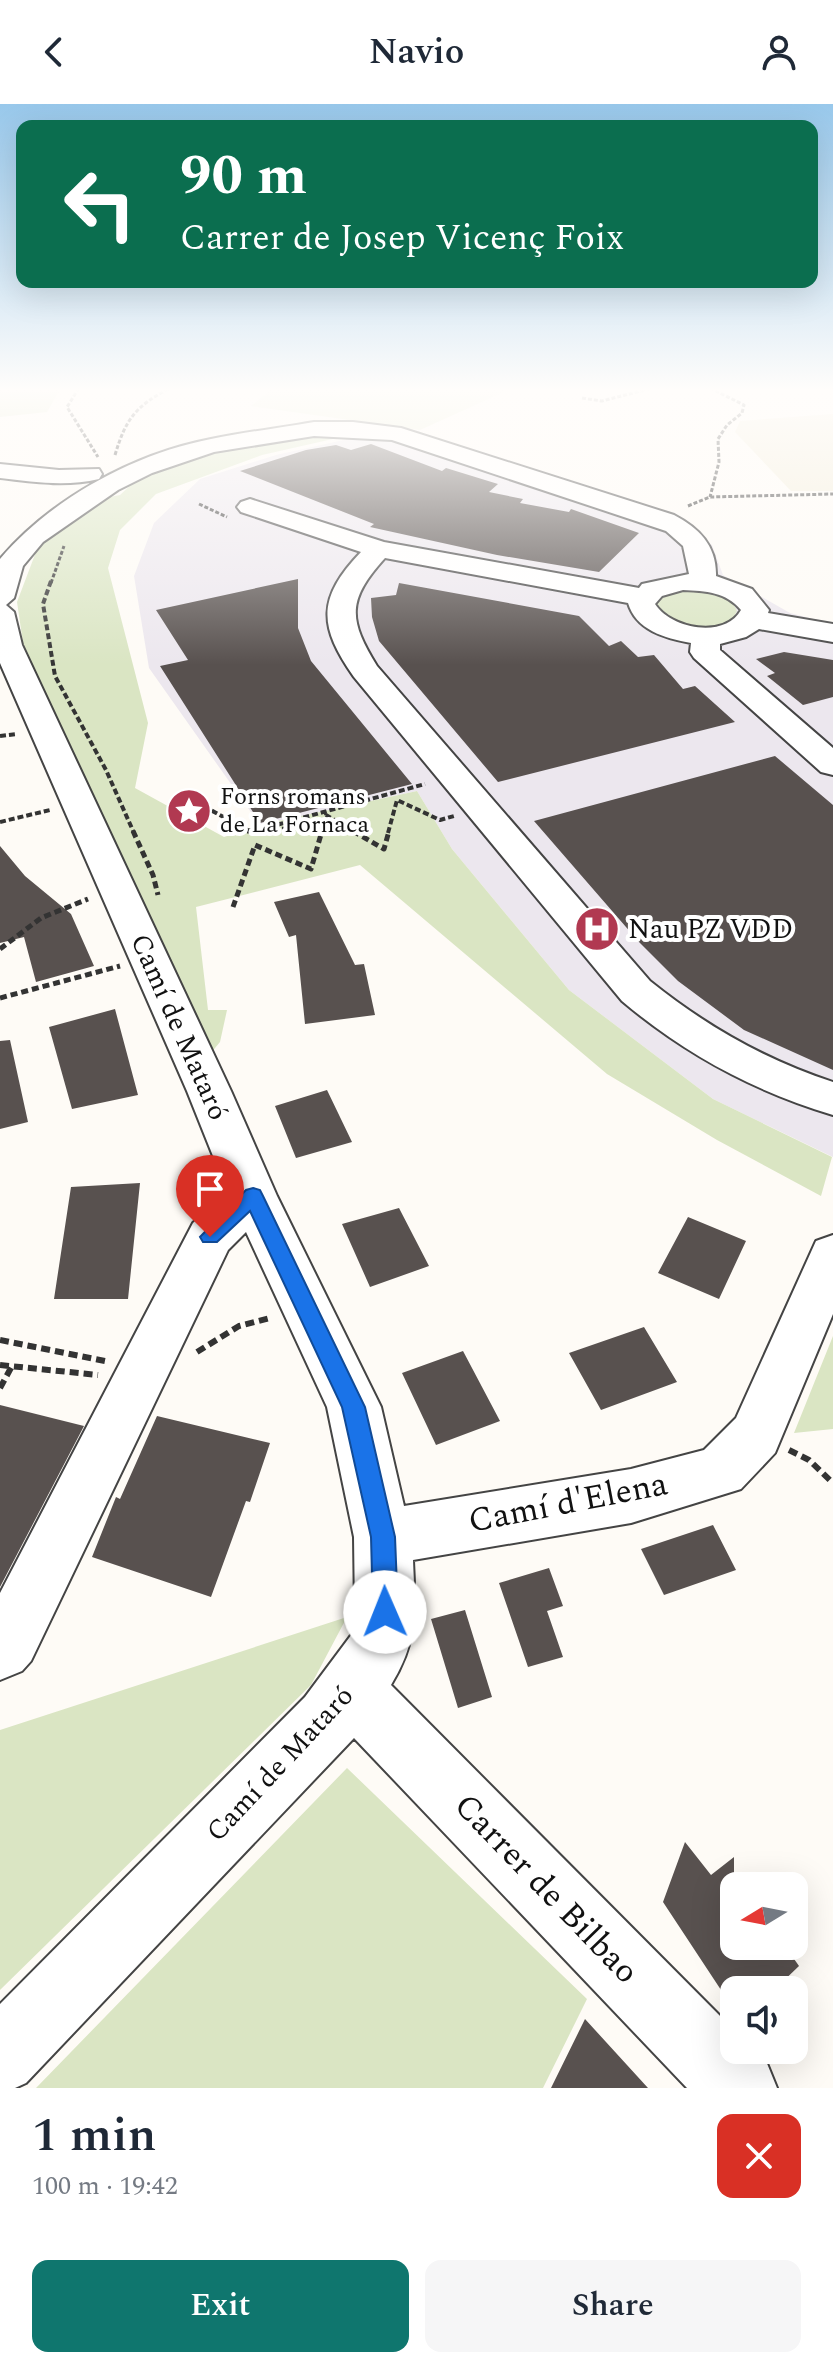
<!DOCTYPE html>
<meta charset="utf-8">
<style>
:root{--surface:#fff;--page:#f6f6f7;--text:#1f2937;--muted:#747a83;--accent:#0f766e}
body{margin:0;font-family:Spectral,serif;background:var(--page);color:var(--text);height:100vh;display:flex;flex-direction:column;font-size:30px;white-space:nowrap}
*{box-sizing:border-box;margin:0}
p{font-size:26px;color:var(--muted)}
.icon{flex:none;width:44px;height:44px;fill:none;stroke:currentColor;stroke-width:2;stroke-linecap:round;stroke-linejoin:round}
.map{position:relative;height:1984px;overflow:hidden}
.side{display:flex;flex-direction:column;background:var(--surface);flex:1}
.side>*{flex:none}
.hud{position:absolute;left:16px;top:16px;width:802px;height:168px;border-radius:16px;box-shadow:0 8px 32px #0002;background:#0b6e4f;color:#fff;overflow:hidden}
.needle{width:52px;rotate:260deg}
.tools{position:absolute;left:720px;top:1768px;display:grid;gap:16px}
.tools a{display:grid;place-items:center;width:88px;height:88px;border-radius:16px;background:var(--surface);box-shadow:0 8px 32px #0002;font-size:40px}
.pin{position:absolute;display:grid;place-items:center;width:68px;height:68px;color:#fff;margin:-82px -34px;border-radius:50% 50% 50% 0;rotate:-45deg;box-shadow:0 0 8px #0007}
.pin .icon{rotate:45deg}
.me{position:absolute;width:88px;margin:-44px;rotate:359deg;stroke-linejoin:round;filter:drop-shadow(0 0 6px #0008)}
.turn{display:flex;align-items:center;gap:28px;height:168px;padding:0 32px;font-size:36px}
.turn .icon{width:104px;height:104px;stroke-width:2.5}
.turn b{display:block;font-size:56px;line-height:68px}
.round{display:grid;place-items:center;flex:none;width:84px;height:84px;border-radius:16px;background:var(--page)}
.head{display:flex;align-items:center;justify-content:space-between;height:136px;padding:0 32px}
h1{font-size:48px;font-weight:600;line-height:60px}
.button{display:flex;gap:16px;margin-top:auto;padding:16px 32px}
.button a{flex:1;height:92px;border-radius:16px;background:var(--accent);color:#fff;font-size:32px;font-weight:600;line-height:92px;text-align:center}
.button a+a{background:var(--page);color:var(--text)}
header{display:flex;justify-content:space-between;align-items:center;height:104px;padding:0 32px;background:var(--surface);font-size:36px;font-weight:600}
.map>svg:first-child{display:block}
.industrial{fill:#ece7ee}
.farmland{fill:#f2ecd8}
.green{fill:#dae5c3}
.pitch{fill:#e9eed3}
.building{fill:#58514f}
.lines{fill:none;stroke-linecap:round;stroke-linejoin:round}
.minor-casing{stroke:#444;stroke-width:4}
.path-far3{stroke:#333;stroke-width:3;stroke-dasharray:4 2;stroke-linecap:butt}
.path-far2{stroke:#333;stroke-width:4;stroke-dasharray:6 3;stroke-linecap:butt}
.path-far1{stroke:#333;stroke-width:5;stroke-dasharray:7 4;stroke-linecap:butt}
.path{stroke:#333;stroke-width:6;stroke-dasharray:9 5;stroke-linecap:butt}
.minor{fill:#fff;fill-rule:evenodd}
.route{fill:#1a73e8;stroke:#114b97;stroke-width:2}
.labels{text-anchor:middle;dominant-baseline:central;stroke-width:8;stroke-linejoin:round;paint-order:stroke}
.far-poi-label{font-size:24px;fill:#111;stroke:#fff;text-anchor:start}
.poi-label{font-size:28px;fill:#111;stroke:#fff;text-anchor:start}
.street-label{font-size:28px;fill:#111;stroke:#fff}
.near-street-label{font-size:34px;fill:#111;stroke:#fff}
</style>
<header><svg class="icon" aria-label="back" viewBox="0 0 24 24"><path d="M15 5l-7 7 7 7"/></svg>Navio<svg class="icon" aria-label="person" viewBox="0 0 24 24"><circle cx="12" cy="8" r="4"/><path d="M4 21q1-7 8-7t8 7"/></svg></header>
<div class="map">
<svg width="833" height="1984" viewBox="0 0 833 1984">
<rect width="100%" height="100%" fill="#fefbf6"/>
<path class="industrial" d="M422 330 682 414 712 441 723 471 790 509 833 520V1053L713 995 569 886 452 745 417 687 260 721 149 564 134 472 154 419 200 375 276 351 357 333Z"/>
<path class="farmland" d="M833 310V387H791L735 328 740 317Z"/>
<path class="green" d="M0 284H61L47 308 0 313Z
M308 331 346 332 262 351 156 390 120 426 108 464 148 619 135 684 224 733 260 721 417 687 452 745 569 886 713 995 832 1053 821 1092 717 1036 607 970 360 761 196 803 208 906H227L220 938 210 950 27 566 17 498 42 432 89 397 120 391 134 378 170 364 217 349Z
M686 485C706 487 729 486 737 507 725 537 670 525 656 502L658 495 667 489Z
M833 1232V1325L794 1329Z
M347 1513 311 1581 0 1886V1626Z
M347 1664 587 1895 543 1984H36Z"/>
<path class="pitch" d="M273 284H513L420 326 251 302Z"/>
<path class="building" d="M371 340 442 367 446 364 498 380 489 388 523 395 520 399 569 408 571 405 639 429 599 468 497 451 370 423 374 420 240 367 306 346 336 341 351 346Z
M298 475V524L311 557 412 680 260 719 160 562 188 556 156 506Z
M399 479 579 512 609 542 621 537 638 553 654 551 683 585 695 582 735 618 498 678 379 537 372 513 371 494 396 491Z
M784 548 833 556V593L803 601 767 572 775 569 756 555Z
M775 652 833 701V966L744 926 678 877 639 838 534 717Z
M0 742 25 772 71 810 94 862 36 878 24 833 0 839Z
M319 788 355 861 364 860 375 911 305 920 296 831 289 833 274 798Z
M115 905 138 991 72 1005 49 923Z
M10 936 28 1018 0 1025V937Z
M327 986 352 1038 296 1054 275 1002Z
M140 1079 128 1195H54L71 1083Z
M399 1104 429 1162 370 1183 342 1120Z
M688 1113 746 1137 719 1195 658 1169Z
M644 1223 677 1278 601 1306 569 1249Z
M463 1247 500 1317 436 1341 402 1269Z
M0 1301 84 1322 0 1483Z
M157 1312 270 1339 250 1398 246 1397 211 1493 92 1453 116 1393 120 1395Z
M713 1421 736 1466 664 1491 641 1445Z
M549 1464 563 1502 547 1507 563 1553 528 1563 499 1479Z
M465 1506 492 1593 458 1604 431 1515Z
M685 1738 711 1771 734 1753V1842H785L799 1862 774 1886H721L663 1798Z
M585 1915 648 1984H551Z"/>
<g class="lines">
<g class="minor-casing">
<path id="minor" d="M314 318H353L401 324 674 411C699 424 717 442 716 472L752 485 769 506 768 509 833 520V538L759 525 746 533 720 540V546L833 644V671L821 668 694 554 690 548 691 539C664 534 636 526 628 499L385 454C347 496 348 515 377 562L650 877C706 922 765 956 833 978V1011C753 987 685 950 622 897L354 573C318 522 317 494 361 448L241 408 237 403 241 398 250 395 384 438 639 484 642 480 689 470 683 442 666 427 392 336 314 332 214 348 152 369 118 386 43 438 23 462 14 494 6 501 14 508 22 541 231 987 277 1092 381 1303 404 1402 631 1365 704 1346 736 1314 816 1137 833 1131V1210L775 1349 741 1385 631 1419 413 1456C415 1507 419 1535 391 1581L734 1926V1946H754L766 1957 777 1984H687L354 1634 26 1979 15 1984H0V1900L305 1593 352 1530 355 1508 354 1433 327 1303 246 1128 228 1146 31 1557 22 1567 0 1576V1489L193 1119 227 1087 187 987 0 559V455C51 395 133 350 211 335 245 328 280 324 314 318ZM683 486C706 487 726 488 741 506 725 535 671 525 655 500L662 492Z
M0 360 59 366 99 365 102 370 99 375C66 383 33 378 0 374Z"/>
</g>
<path class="path-far3" d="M79 284 67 303 98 353
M710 284 744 301 742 309 727 321 718 335 719 358 710 393
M582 294 602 297 652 284
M115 351C126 314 136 302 170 284
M199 400 227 413
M688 402 710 393 833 390
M51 479 64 442"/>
<path class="path-far2" d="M51 477 43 500 55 572 106 666 134 729
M0 632 17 630
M196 698 251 728 425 680
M0 718 50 706
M264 726 323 722
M321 729 326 711 356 729
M388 729 397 696 440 716 454 712"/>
<path class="path-far1" d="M133 727 153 771 158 791
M247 727H256
M353 727 384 745 389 727
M233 803 255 741 311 765 322 727
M0 845 41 814 88 795
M0 894 120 862"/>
<path class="path" d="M0 1236 105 1257
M197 1248 239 1222 270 1214
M0 1261 98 1271
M0 1284 12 1262
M789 1346 809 1356 833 1379"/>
<use href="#minor" class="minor"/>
</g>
<linearGradient id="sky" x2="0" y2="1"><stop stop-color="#98c8eb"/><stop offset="0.51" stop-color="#fffdfb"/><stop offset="1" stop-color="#fffdfb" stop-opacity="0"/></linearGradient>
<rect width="833" height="561" fill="url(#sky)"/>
<path class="route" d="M253 1084 260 1086 263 1092 365 1303 395 1433 398 1508 394 1517 385 1520 376 1517 373 1508 371 1433 342 1303 250 1107 217 1138H203L200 1133 246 1086Z"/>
<defs>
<g id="sight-disc" transform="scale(2.3)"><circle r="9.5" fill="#b13951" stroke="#fff"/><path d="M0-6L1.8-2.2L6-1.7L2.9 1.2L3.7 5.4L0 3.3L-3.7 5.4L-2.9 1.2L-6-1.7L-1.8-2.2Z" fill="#fff"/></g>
<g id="hospital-disc" transform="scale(2.3)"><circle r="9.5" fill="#b13951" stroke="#fff"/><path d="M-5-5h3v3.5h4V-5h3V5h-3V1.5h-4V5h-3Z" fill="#fff"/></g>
</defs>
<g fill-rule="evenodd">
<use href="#sight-disc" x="189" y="707"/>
<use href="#hospital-disc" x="597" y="825"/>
</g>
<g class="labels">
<g class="far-poi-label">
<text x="220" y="693">Forns romans<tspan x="220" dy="28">de La Fornaca</tspan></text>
</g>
<g class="poi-label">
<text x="628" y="825">Nau PZ VDD</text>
</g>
<g class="street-label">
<text transform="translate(179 923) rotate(66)">Camí de Mataró</text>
<text transform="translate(280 1660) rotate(-47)">Camí de Mataró</text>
</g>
<g class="near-street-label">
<text transform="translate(568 1399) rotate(-11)">Camí d'Elena</text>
<text transform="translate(546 1785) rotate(46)">Carrer de Bilbao</text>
</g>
</g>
</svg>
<div class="tools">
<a><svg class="needle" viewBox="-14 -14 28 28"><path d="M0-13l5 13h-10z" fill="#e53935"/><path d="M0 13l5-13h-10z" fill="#747a83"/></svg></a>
<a><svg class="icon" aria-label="sound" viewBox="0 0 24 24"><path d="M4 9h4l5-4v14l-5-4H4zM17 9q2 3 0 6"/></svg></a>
</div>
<div class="pin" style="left:210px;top:1133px;background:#d93025"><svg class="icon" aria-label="arrive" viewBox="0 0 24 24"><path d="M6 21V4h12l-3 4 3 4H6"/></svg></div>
<svg class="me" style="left:385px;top:1508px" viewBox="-20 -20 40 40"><circle r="19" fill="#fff"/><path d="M0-13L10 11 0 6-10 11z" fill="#1a73e8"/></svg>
<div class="hud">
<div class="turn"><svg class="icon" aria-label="left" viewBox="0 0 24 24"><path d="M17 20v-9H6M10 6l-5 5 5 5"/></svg><div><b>90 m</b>Carrer de Josep Vicenç Foix</div></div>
</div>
</div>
<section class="side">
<div class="head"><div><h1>1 min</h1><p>100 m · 19:42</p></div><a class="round" style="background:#d93025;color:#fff"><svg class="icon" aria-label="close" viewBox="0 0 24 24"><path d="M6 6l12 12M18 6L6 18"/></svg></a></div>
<div class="button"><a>Exit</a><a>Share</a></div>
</section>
